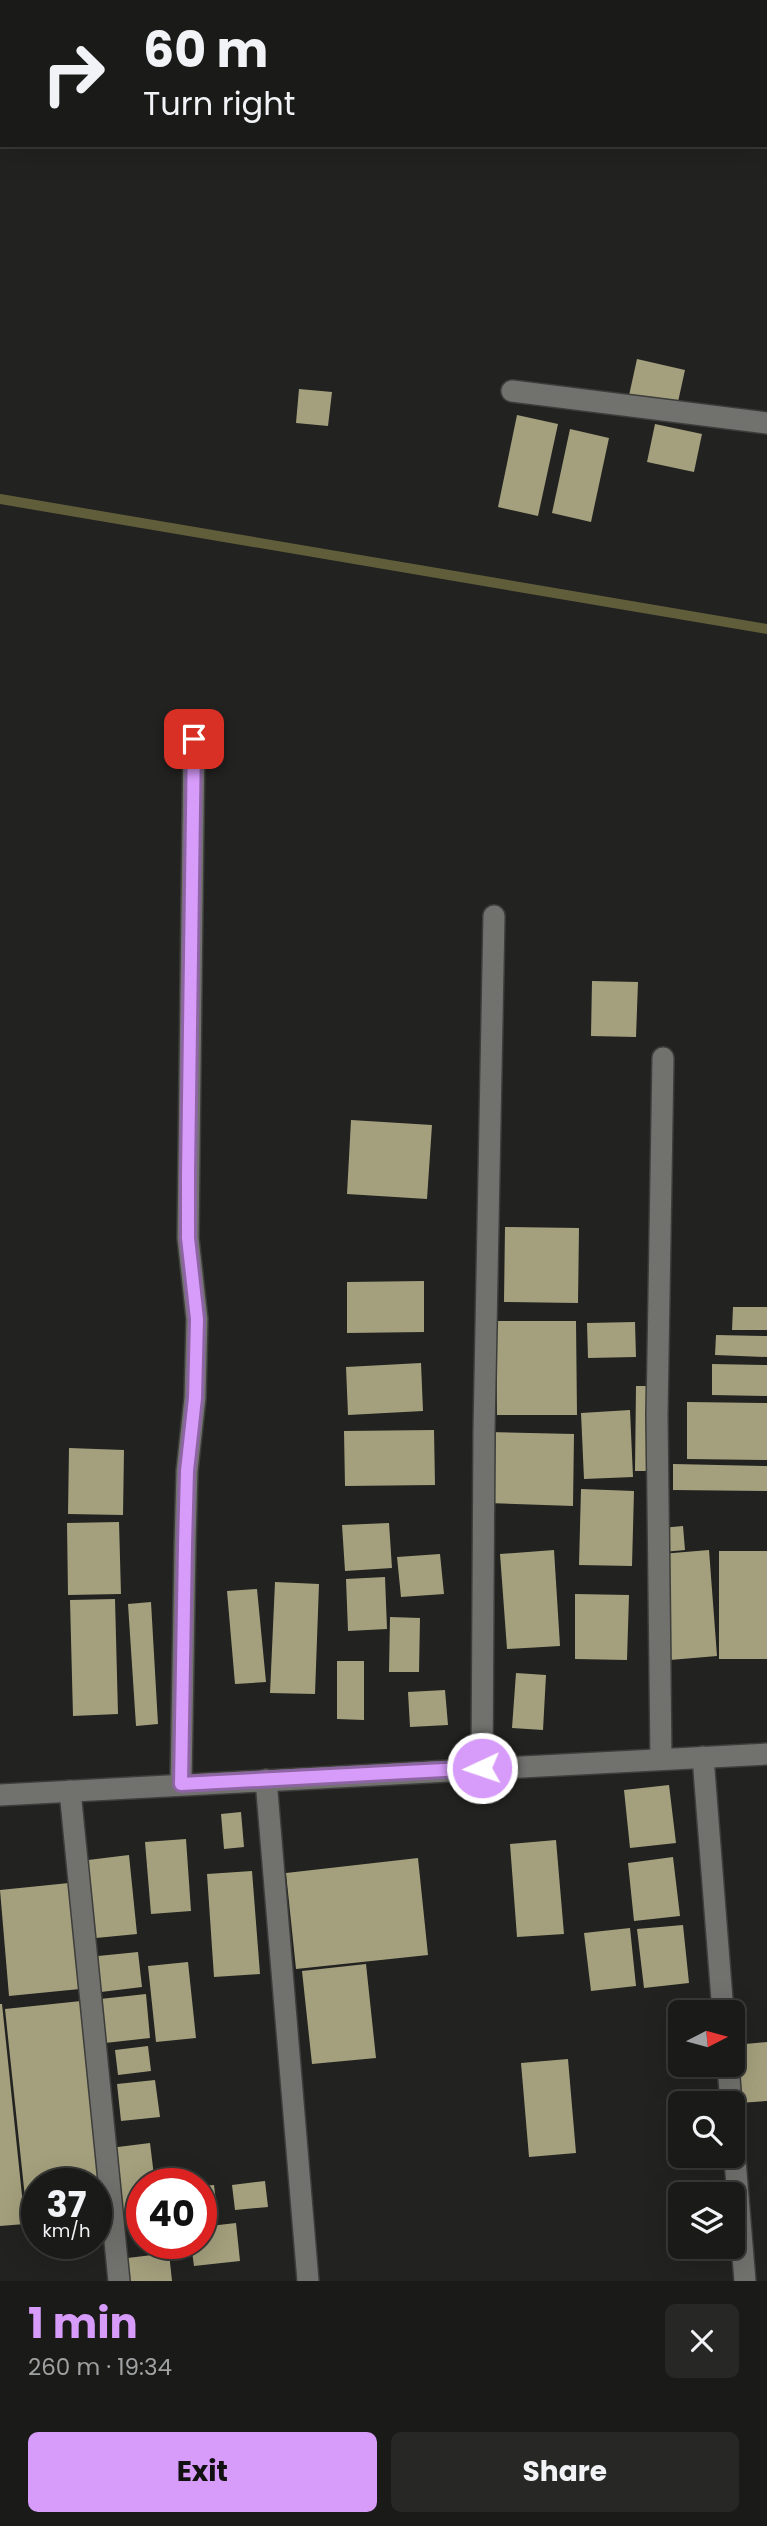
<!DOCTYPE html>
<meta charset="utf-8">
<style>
:root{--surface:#1a1a18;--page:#272725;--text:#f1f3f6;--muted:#9fa1a2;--line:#383837;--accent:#d79bf9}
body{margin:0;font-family:Poppins,sans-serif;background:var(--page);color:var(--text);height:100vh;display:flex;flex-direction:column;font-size:26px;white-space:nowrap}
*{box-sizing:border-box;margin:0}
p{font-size:23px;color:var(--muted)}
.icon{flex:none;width:38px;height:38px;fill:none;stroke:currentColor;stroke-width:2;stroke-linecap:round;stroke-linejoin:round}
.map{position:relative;height:2281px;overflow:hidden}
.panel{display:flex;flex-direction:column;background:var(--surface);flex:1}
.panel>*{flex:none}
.top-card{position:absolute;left:0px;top:0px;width:768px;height:147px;box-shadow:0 7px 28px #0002,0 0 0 2px var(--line);background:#1a1a18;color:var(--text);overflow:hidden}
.needle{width:46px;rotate:84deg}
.controls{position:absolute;left:668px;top:2000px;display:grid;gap:14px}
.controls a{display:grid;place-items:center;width:77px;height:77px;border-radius:10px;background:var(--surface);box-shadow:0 7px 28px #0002,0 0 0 2px var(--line);font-size:35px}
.speed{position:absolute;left:21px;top:2168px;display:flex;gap:14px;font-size:35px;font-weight:700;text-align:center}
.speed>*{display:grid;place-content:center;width:91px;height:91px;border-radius:50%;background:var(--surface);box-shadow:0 7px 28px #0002,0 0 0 2px var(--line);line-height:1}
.speed small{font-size:18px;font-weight:400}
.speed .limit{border:10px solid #d22;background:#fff;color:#111}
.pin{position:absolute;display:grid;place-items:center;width:60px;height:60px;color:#fff;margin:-30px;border-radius:14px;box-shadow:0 4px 10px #0006}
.me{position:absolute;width:77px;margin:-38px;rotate:267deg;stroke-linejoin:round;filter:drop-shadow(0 0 5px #0008)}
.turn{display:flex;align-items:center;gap:24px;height:147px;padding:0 28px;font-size:32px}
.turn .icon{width:91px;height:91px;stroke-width:2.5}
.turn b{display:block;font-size:49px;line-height:60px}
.round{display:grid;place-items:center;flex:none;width:74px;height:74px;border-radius:10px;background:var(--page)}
.summary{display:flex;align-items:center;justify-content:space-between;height:119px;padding:0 28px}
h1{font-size:42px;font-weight:700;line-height:52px;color:var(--accent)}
.cta{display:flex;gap:14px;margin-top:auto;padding:14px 28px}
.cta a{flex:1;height:80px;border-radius:10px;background:var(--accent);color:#111;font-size:28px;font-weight:700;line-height:80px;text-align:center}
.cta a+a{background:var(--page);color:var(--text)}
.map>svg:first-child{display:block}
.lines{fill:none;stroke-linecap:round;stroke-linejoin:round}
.stream{stroke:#605d3b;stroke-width:10}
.building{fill:#a4a07d}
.minor-casing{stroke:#3d3d3b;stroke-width:24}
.tertiary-casing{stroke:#3d3d3b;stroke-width:24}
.minor{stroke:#71716e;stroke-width:21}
.tertiary{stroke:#71716e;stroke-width:21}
.route-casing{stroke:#8c65a2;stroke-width:18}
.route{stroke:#d79bf9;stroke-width:12}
</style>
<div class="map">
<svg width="767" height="2281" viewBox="0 0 767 2281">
<rect width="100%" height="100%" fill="#222220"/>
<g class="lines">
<path class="stream" d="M0 499 767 629"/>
</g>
<path class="building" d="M637 359 685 370 676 411 628 400Z
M299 389 332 392 328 426 296 423Z
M517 415 558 424 538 516 498 507Z
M655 424 702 434 694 472 647 462Z
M570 429 609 438 591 522 552 513Z
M592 981 638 982 636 1037 591 1036Z
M351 1120 432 1125 427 1199 347 1194Z
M505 1227 579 1228 578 1303 504 1302Z
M424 1281V1332L347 1333V1282Z
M733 1307H767V1330H732Z
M496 1321H576L577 1415H497Z
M635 1322 636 1357 588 1358 587 1323Z
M716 1335 767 1336V1357L715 1355Z
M421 1363 423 1411 348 1415 346 1367Z
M712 1364 767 1365V1396L712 1395Z
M636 1386H655L653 1471H635Z
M687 1402 767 1403V1460L687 1459Z
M630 1410 633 1477 584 1479 581 1413Z
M434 1430 435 1485 345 1486 344 1431Z
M488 1432 574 1434 573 1506 487 1503Z
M69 1448 124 1450 123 1515 68 1514Z
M673 1464 767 1466V1491L673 1490Z
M581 1489 634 1491 632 1566 579 1565Z
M119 1522 121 1594 68 1595 67 1523Z
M389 1523 392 1568 345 1571 342 1525Z
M683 1526 685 1550 663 1552 661 1528Z
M554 1550 560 1646 507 1649 500 1554Z
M709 1550 717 1656 670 1660 661 1554Z
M719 1551H767V1659H719Z
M440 1554 444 1594 401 1597 397 1557Z
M385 1577 387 1629 348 1631 346 1579Z
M275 1582 319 1584 315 1694 270 1693Z
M257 1589 266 1682 235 1684 227 1591Z
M575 1594 629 1595 627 1660 575 1659Z
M115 1599 118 1714 73 1716 70 1600Z
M151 1602 158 1724 136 1726 128 1604Z
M390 1617 420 1618 419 1672H389Z
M337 1661H364V1720L337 1719Z
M516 1673 546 1675 543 1730 512 1728Z
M445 1690 448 1725 410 1727 408 1692Z
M669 1785 676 1843 630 1848 624 1790Z
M241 1812 244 1847 224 1849 221 1814Z
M186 1839 191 1911 151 1914 145 1842Z
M556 1840 564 1934 517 1937 510 1844Z
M129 1855 137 1934 96 1938 88 1860Z
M673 1857 680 1916 634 1921 628 1863Z
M418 1858 428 1955 296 1969 286 1873Z
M252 1871 260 1974 214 1977 207 1874Z
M69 1883 80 1989 9 1996 0 1890Z
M683 1925 689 1983 644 1988 637 1929Z
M630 1928 636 1986 591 1991 584 1933Z
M138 1952 142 1987 101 1992 98 1956Z
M188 1962 196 2038 156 2042 148 1966Z
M366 1964 376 2058 312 2064 302 1971Z
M146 1994 150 2038 105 2043 100 1999Z
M81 2001 103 2218 96 2219V2184H37V2225L28 2226 5 2009Z
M0 2004H2L25 2224 0 2226Z
M767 2042V2101L739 2103 734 2045Z
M148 2046 151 2071 118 2075 115 2050Z
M568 2059 576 2153 529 2157 521 2063Z
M155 2080 160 2117 121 2121 117 2084Z
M150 2143 155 2184H142V2217L117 2220 110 2148Z
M265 2181 268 2207 235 2210 232 2185Z
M214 2185 218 2219 201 2221V2186Z
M236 2223 240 2261 194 2266 191 2244H201V2227Z
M169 2253 172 2281H121L119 2259Z"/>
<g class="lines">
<g class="minor-casing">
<path id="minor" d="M512 391 767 423
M703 1757 723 2012
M661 1759 657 1415 663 1058
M482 1768 484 1431 494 916
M266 1780 308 2281
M181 1784 185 1545 187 1471 195 1398 197 1319 188 1238 194 739
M70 1791 119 2281
M728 2065 731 2104
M733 2136 745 2281"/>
</g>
<g class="tertiary-casing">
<path id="tertiary" d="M0 1795 767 1754"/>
</g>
<use href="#minor" class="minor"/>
<use href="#tertiary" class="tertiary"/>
</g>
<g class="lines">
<g class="route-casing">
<path id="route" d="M194 739 188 1173V1238L197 1319 195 1398 187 1471 185 1545 181 1784 482 1768"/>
</g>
<use href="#route" class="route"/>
</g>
</svg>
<div class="controls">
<a><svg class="needle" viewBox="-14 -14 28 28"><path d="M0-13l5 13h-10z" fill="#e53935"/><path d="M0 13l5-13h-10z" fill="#9fa1a2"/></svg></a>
<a><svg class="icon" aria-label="search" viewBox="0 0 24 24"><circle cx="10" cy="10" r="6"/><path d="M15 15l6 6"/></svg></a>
<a><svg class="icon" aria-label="layers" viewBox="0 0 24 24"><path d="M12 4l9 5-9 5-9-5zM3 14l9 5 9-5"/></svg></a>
</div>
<div class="speed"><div>37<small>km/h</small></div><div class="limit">40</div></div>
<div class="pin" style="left:194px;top:739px;background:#d93025"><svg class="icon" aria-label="arrive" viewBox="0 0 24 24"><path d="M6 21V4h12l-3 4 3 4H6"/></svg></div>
<svg class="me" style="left:482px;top:1768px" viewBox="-20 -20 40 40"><circle r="17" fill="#d79bf9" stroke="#fff" stroke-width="3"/><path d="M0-11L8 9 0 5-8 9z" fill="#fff"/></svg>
<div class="top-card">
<div class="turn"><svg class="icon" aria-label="right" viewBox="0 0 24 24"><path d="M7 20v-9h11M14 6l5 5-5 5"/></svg><div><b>60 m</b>Turn right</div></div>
</div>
</div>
<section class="panel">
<div class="summary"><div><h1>1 min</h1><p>260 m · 19:34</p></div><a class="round"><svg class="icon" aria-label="close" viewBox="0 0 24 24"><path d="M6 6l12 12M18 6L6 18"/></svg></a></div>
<div class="cta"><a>Exit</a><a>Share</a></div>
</section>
